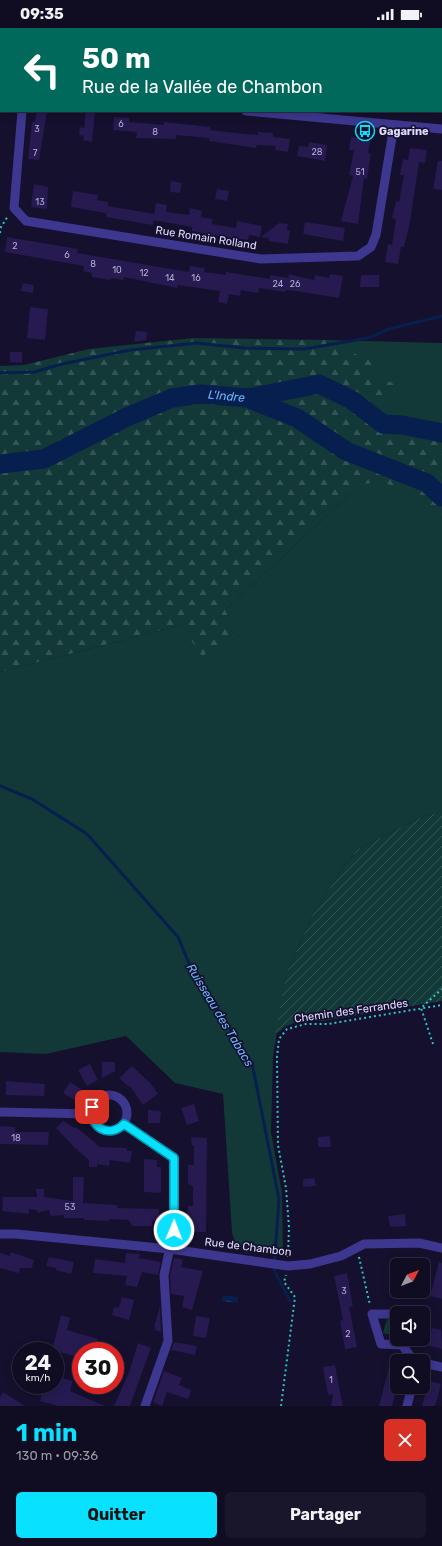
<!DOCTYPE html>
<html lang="fr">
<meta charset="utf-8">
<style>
:root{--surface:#100c22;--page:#19152a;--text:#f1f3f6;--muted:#9c9ba5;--line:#302c40;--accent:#08e1ff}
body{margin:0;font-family:Rubik,sans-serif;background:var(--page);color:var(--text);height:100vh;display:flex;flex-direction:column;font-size:15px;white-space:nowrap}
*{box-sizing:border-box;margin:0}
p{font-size:13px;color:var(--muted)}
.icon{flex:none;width:22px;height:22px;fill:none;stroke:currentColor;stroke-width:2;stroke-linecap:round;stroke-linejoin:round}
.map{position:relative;height:1378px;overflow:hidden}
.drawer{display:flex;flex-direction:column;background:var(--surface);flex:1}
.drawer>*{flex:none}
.top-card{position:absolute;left:0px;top:0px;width:442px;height:84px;box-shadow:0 2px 10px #0003,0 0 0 1px var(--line);background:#00695c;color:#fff;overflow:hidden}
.needle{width:26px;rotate:49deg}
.buttons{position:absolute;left:390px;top:1230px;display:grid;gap:8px}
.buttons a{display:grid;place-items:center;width:40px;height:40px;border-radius:6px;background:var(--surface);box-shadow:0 2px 10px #0003,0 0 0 1px var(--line);font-size:20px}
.speed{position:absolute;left:12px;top:1314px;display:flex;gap:8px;font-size:20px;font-weight:700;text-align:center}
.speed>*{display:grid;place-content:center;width:52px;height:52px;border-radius:50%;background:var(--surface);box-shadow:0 2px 10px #0003,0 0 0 1px var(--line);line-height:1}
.speed small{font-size:10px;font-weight:400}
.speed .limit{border:6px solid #d22;background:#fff;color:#111}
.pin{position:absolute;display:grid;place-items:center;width:34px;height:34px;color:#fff;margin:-17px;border-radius:8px;box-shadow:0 2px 6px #0006}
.me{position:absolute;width:44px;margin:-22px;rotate:1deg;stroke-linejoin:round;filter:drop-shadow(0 0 3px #0008)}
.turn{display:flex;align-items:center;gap:14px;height:84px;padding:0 16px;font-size:18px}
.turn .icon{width:52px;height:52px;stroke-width:2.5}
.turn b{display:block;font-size:28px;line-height:34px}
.round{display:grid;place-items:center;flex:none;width:42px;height:42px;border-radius:6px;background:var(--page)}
.summary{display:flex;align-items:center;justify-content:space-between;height:68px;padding:0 16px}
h1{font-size:24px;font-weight:700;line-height:30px;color:var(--accent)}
.button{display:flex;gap:8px;margin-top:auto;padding:8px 16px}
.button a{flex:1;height:46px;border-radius:6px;background:var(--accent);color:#111;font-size:16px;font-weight:700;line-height:46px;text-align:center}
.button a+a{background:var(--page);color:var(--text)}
.status{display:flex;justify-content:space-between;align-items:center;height:28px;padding:0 20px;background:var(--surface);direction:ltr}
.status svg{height:11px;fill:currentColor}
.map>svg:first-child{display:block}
.grass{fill:#123837}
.forest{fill:url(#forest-firs)}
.garden{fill:url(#garden-furrows)}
.water{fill:url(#water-waves)}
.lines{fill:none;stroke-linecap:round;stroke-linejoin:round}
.stream{stroke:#071f4f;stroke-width:3}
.river{stroke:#071f4f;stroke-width:19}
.building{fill:#261a50}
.path{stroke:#28c7c1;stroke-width:2;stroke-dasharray:2 3;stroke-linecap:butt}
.minor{stroke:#3d378f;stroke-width:9}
.route-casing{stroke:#0592a6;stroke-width:10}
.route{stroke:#08e1ff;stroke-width:7}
.labels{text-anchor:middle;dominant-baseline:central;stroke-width:3.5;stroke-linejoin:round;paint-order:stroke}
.number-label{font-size:9px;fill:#b2acd3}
.poi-label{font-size:11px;font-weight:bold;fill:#e0dcff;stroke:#15102d;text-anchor:start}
.street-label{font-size:11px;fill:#e0dcff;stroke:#15102d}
.water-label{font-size:12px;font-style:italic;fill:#6ab6ff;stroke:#15102d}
</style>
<div class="status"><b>09:35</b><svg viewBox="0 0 49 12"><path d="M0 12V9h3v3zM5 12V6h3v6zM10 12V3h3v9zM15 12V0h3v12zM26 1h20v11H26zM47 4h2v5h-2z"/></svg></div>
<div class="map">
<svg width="442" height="1378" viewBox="0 0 442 1378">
<defs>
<pattern id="forest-firs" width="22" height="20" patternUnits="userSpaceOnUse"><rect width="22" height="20" fill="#123837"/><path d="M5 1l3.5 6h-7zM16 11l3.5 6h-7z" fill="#345455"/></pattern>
<pattern id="garden-furrows" width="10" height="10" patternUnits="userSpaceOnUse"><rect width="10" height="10" fill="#123837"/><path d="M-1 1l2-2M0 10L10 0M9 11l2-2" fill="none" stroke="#345455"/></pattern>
<pattern id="water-waves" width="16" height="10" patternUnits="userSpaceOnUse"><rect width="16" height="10" fill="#071f4f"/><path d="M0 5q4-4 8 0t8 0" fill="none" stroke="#2b3f69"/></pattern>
</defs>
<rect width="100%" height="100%" fill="#15102d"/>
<path class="grass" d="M327 312 442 315V783L417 791 358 821 342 841 313 886 286 946 273 1029 271 1104 282 1165 283 1227 236 1220 232 1204 223 1066 175 1055 126 1008 46 1026 0 1024V644L181 597 239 609 225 582 360 457Z
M387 1291 397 1294 395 1308 383 1305Z"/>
<path class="forest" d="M193 310 327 312 329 320 339 319 370 332 386 333 384 338 373 346 374 351 395 355 401 362 382 376H368L358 364 352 376C361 386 369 396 380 402 398 412 423 405 442 409V496C417 473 398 447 360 457L225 582 239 608 202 628 181 597 0 644V338L24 337 89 321Z"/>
<path class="garden" d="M442 783V973L322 993H300L286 998 275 1007 286 946 313 886 342 841 358 821 417 791Z"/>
<path class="water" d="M223 1268H233L238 1270V1275L222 1273Z"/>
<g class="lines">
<path class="stream" d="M0 345 34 344 62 336 130 322 197 315 244 320 304 321 368 310 389 301 442 288
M0 758 32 771 87 806 178 909 191 940 252 1035 279 1171 274 1242 290 1273"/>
<g class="river">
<path d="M248 370 319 356 352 372 383 396 402 397 442 405"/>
<path id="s1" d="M0 436 44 431 127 389 172 370 201 366 247 370 297 390 346 423 427 455 442 469"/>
</g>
</g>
<path class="building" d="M37 83H47L39 132 28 131 32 94H35Z
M86 83H95L92 114 83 112 84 108 79 107 80 99 84 100Z
M114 89 129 90V94L164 97V94L210 99V102L244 106 258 107V104L273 105V109L290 111 288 124 275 122 276 118 257 117 256 120 209 113V110L176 107V111L136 110 137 104 113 102Z
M351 109 370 113 368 125 371 126 367 151 364 150 358 196 341 193 353 148 349 147 354 122H349Z
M309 114 327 117 325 133 297 128 299 118 308 119Z
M410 120 427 122 425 135 419 134 410 194 404 219H401L398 236 385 234 388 216 392 217 396 191 392 190 396 173 399 174 404 147H400L403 131 408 132Z
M438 133H442V162L433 161Z
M171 153 182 155 180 165 170 164Z
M34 156 48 159 47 181 31 179Z
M217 161 229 163 227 173 215 171Z
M73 163 98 167 97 172 108 174V178L154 186 153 197 106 189 107 180 106 185 71 179Z
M156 175 167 177 166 184 189 187 190 180 202 183 201 189 212 191V196L236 200 237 193 262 198 260 209 249 207 248 212 223 209 192 203V199L153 192Z
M305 194 345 200 343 213 303 206Z
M279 195 288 196 287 202 290 203 288 216 269 213V210L261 209Z
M7 209 78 221 77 225 189 244 190 238 205 240 204 244 226 247V244L270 251V247L288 250 289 246 314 252 315 247 329 250 330 246 343 248 339 270 296 263 286 262 285 264 259 260 258 265 241 262 240 268 229 266 227 276 218 274 220 263 178 257 177 260 124 249 123 252 111 250V252L92 249V245L83 243 84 238 5 224Z
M361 247H379V259H360Z
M23 255 34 257 33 265 21 263Z
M30 279 48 281 45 312 27 310Z
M136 303 147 304 146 312 134 314Z
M10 324H22V335L10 334Z
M102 1034H115V1043L102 1050Z
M90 1036 98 1052 87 1058 78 1042Z
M132 1038 150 1055 158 1066 143 1077 130 1058 129 1059 119 1050Z
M6 1053 45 1056 44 1068 6 1067Z
M70 1054 81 1061 74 1072 63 1065Z
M194 1076 199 1093 187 1097 181 1080Z
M148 1082 161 1083 160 1095H148Z
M63 1093 74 1100 76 1099 100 1119 127 1120V1123H132L130 1135 110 1132 109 1138 97 1136V1139H89V1132L75 1120 56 1100Z
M0 1098 15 1099V1104H49L48 1117 0 1116Z
M330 1108 331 1119H318V1109Z
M191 1109 207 1110 206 1204H192V1196L187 1195 188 1178H193V1158L188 1156V1137H194V1118L192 1117Z
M144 1131 157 1132V1139H161V1165L144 1164Z
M73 1149H84L83 1175 117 1177V1180L159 1181V1193H152V1198H132L129 1192 109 1191V1193L84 1192V1190H64V1187L51 1188 49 1182 37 1185V1182L29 1181V1186L2 1183 3 1169H37L36 1161H44V1169L73 1173Z
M314 1150 316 1158 303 1159V1151Z
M405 1186 406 1198 390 1199 388 1188Z
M11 1224 34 1232 32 1240H20L19 1245 0 1240V1225L10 1228Z
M126 1225 140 1226 139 1230 161 1234 158 1247 142 1244 137 1259 125 1257 127 1248 93 1245 95 1231 125 1235Z
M49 1229 74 1234 71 1246 56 1242V1240L46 1238Z
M174 1230 183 1231 181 1239 203 1243 192 1282 182 1279 184 1268 171 1266 170 1247Z
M439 1234 442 1235V1271L430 1268Z
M347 1245 353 1278 349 1279 357 1319 345 1321 340 1293 343 1292 334 1248Z
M122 1269 134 1272 129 1292 112 1287 114 1279 119 1280Z
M160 1278 161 1304 155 1302 156 1299H154Z
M61 1287 70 1290 67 1302 98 1311 96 1316 114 1323H81V1330L52 1322Z
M196 1288 210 1290 206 1310 193 1308Z
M432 1300 441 1302 442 1321 423 1316V1304L431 1305Z
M174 1314 197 1318 195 1327 171 1322Z
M138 1315 151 1320 131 1375 130 1378H114L129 1344Z
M390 1335 397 1336V1358L394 1371 392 1378H379Z
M335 1337 340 1365 343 1378H331L333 1366 328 1367 323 1339Z
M164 1343 182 1350 179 1357 191 1362 188 1371 167 1364 162 1378 153 1374Z
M55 1348 73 1353 70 1363 105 1378H58L40 1373 44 1357H55Z
M429 1353 441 1356 435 1378H422Z
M3 1364 25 1378H0V1369Z"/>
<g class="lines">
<path class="path" d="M0 205 1 199 8 188
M433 1016 421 980 442 961
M288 1229 289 1199 286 1160 278 1117 277 1029 279 1011 287 1001 306 996H328L442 977
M359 1229 370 1277
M281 1378 295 1269 284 1254 286 1247"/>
<path class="minor" d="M37 0V1
M380 0 381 1
M91 1 92 0
M335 1V0
M441 18H442
M441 53H442
M0 61H1
M22 83 14 180 26 193 261 231 358 228 371 219 376 207 394 97
M246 83 442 101
M91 1085a18 18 0 1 1 36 0a18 18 0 1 1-36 0Z
M0 1084 91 1086
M124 1096 174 1129V1201L164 1247 168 1313 145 1378
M0 1206H16L170 1221 288 1238 310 1236 341 1228 364 1216 419 1215 442 1220
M397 1286H372L381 1316 402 1317
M403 1313 402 1317 414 1333
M423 1335 442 1339
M407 1378 412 1359"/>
</g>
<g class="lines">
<g class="route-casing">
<path id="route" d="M92 1079C89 1099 109 1111 124 1096L174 1130V1202"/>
</g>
<use href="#route" class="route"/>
</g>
<defs>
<g id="bus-ring" transform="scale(1)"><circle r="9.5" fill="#15102d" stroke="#08e1ff" stroke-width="1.5"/><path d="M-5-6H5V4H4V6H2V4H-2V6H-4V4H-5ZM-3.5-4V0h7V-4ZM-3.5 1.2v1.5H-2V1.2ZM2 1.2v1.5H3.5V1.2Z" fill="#08e1ff"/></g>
</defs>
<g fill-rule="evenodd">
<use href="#bus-ring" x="365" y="103"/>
</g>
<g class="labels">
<g class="number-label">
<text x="121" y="96">6</text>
<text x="37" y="101">3</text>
<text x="155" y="104">8</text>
<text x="317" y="124">28</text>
<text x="35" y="125">7</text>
<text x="360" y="144">51</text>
<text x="40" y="174">13</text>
<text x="15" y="218">2</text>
<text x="67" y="227">6</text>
<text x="93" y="236">8</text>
<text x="117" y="242">10</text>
<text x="144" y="245">12</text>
<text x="170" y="250">14</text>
<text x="196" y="250">16</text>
<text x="278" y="256">24</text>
<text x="295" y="256">26</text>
<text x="16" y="1110">18</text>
<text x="70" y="1179">53</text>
<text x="344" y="1263">3</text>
<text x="348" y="1306">2</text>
<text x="331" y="1352">1</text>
</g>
<g class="poi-label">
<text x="379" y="103">Gagarine</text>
</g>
<g class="street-label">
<text transform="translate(206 210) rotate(9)">Rue Romain Rolland</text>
<text transform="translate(351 983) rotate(-8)">Chemin des Ferrandes</text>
<text transform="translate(248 1219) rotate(7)">Rue de Chambon</text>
</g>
<g class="water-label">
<text stroke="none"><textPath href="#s1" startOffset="241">L'Indre</textPath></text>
<text transform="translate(220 987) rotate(59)">Ruisseau des Tabacs</text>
</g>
</g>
</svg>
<div class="buttons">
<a><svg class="needle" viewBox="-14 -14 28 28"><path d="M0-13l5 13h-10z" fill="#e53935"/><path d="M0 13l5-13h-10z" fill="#9c9ba5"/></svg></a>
<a><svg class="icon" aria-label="sound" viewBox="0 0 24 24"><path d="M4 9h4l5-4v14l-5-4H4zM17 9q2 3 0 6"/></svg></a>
<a><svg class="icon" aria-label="search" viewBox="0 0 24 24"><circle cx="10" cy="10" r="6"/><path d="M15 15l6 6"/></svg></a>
</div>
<div class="speed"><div>24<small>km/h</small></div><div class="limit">30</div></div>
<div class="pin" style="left:92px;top:1079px;background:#d93025"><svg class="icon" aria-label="arrive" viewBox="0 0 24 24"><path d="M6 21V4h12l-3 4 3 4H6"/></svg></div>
<svg class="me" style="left:174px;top:1202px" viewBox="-20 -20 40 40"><circle r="17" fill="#08e1ff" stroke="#fff" stroke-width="3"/><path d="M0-11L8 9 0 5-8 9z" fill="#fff"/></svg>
<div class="top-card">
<div class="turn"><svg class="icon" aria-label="left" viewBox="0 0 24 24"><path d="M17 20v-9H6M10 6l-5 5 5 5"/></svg><div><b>50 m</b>Rue de la Vallée de Chambon</div></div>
</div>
</div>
<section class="drawer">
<div class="summary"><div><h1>1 min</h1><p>130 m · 09:36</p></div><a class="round" style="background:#d93025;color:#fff"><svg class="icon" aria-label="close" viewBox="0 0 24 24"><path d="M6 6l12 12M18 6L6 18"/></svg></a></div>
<div class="button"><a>Quitter</a><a>Partager</a></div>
</section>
